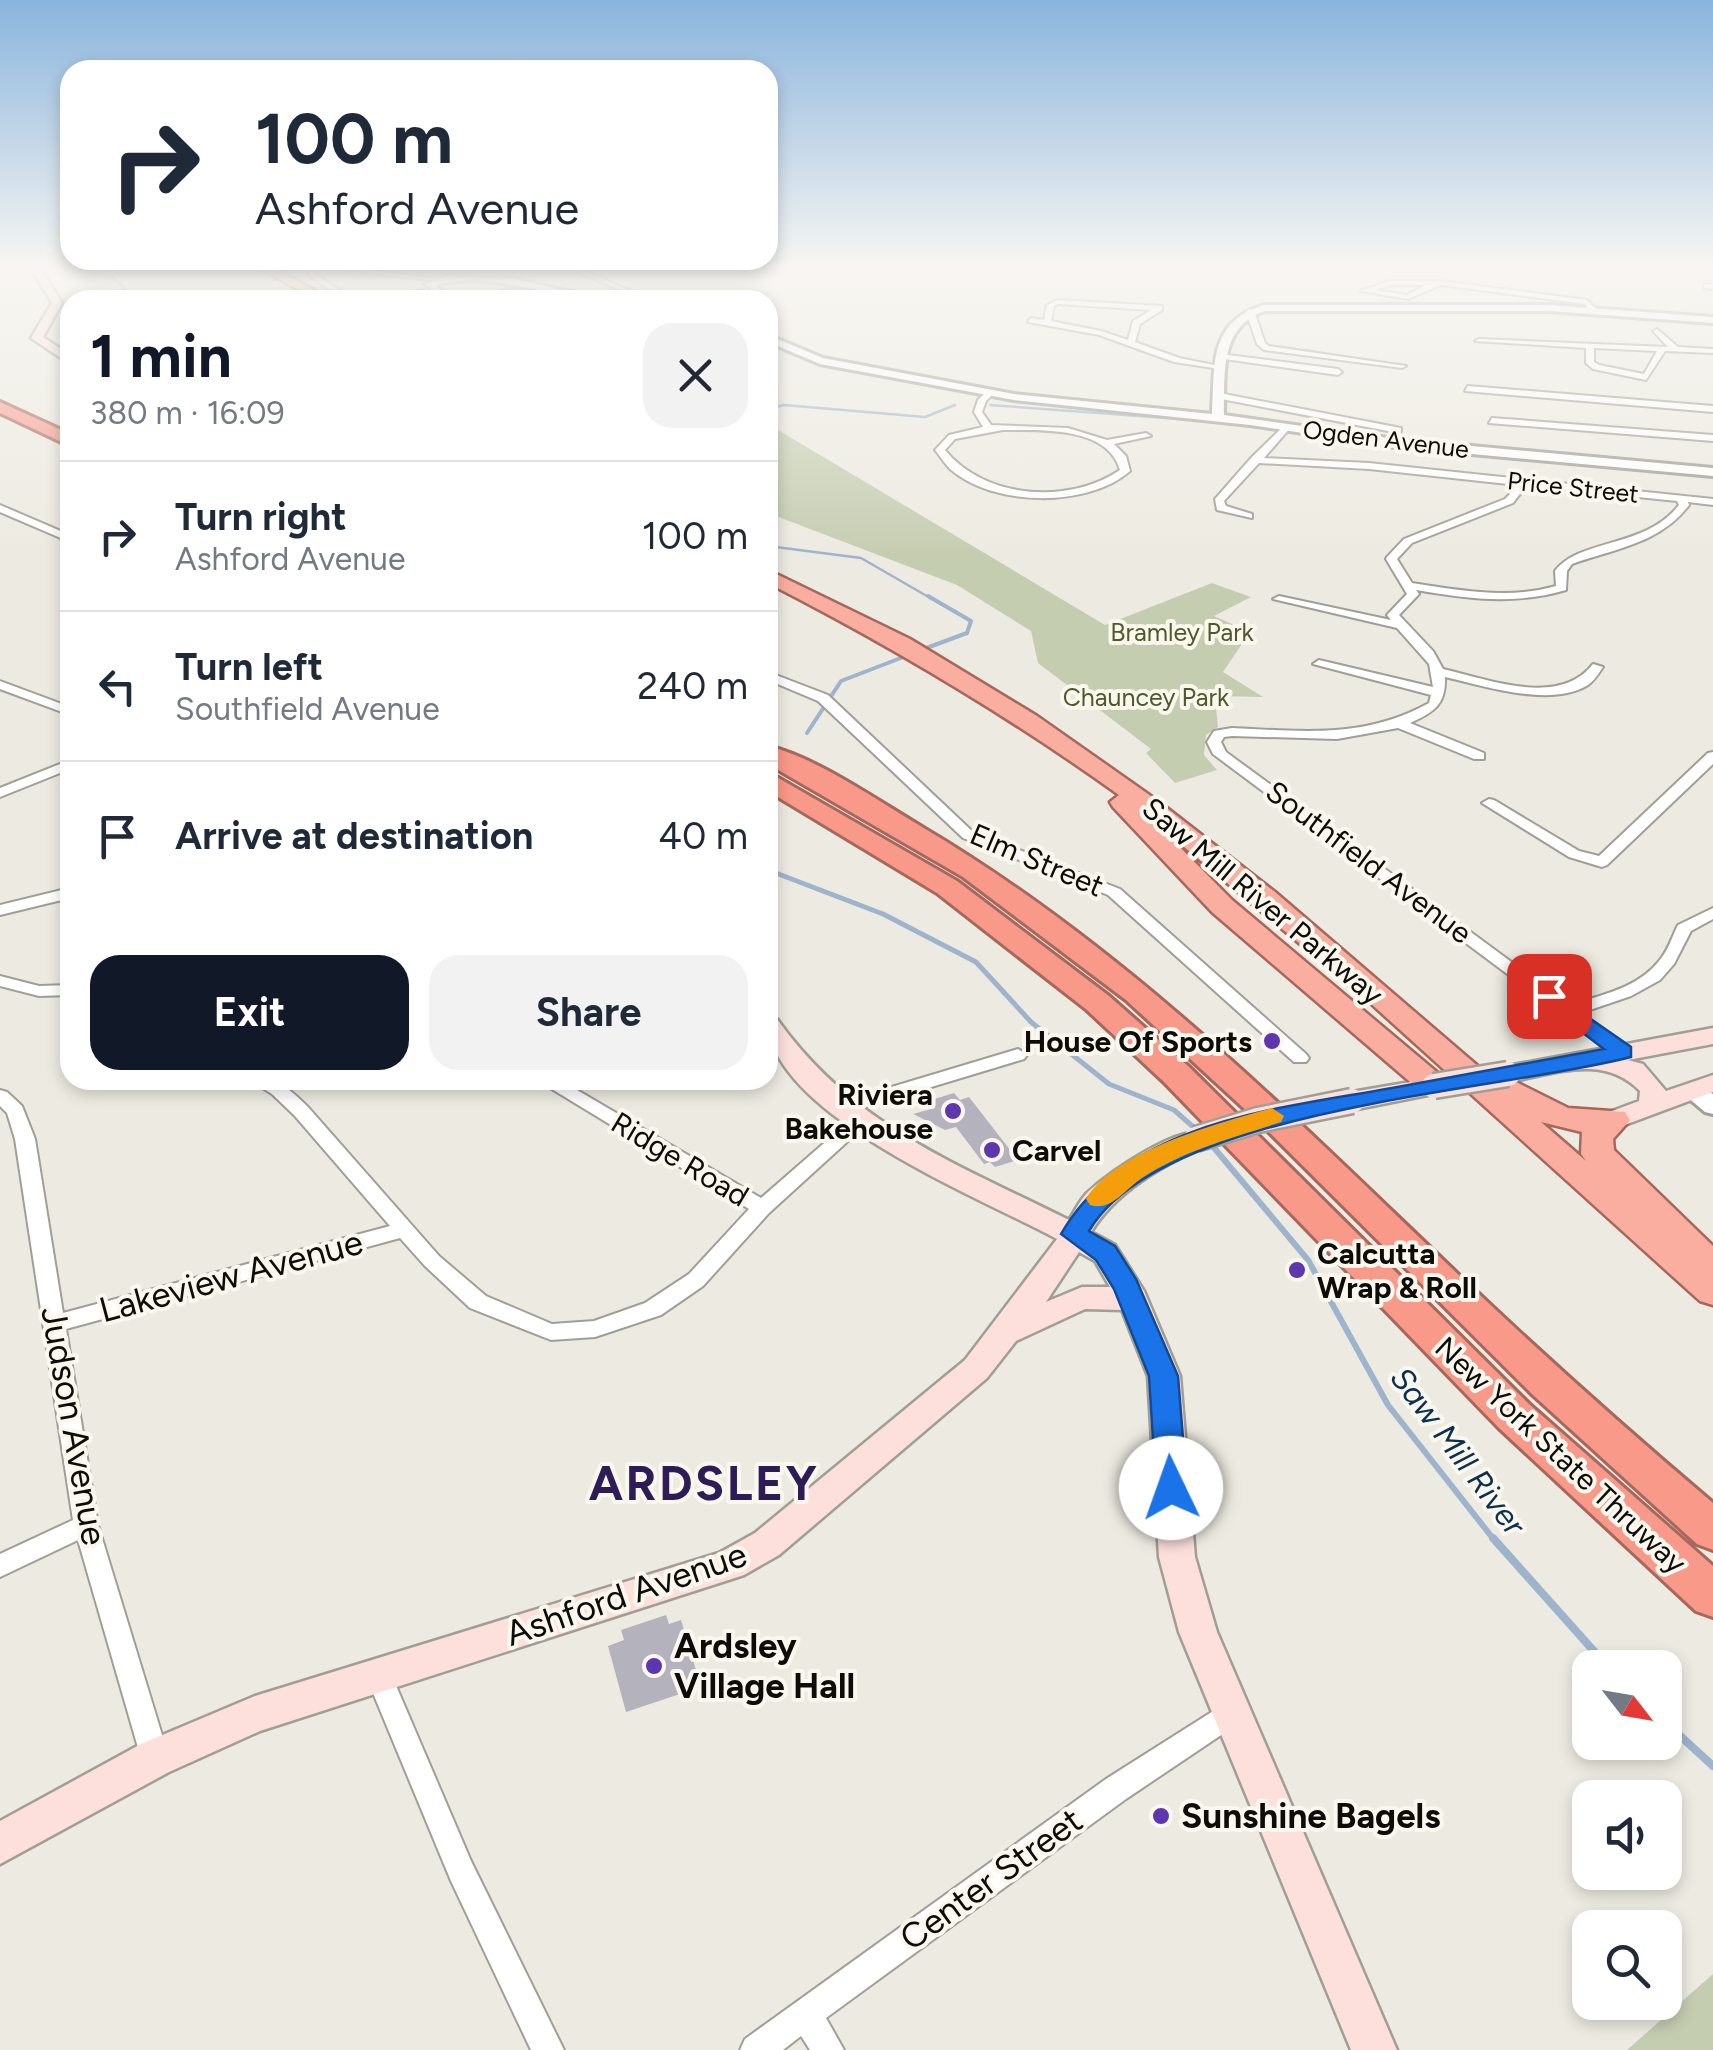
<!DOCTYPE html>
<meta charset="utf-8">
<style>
:root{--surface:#fff;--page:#f2f2f3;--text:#1f2937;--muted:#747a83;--line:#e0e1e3;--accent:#111827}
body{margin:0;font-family:Figtree,sans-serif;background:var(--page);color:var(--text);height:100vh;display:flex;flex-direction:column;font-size:38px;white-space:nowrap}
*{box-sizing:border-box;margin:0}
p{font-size:32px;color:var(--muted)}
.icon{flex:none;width:55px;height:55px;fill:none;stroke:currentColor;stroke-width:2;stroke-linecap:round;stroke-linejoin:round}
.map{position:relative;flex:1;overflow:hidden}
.drawer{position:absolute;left:60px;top:290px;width:718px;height:800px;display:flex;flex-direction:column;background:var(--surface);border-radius:30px;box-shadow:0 5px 15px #0003}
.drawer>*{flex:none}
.hud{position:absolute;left:60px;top:60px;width:718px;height:210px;border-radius:30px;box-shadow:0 5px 15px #0003;background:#fff;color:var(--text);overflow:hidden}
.needle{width:65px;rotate:121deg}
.buttons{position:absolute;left:1572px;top:1650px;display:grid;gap:20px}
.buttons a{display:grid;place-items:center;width:110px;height:110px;border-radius:20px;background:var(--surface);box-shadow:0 5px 15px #0003;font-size:50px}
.pin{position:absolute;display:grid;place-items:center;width:85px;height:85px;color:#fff;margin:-42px;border-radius:20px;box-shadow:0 5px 15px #0006}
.me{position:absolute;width:110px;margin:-55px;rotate:357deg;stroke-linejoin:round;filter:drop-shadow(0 0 8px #0008)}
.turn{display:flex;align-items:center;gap:35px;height:210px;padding:0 30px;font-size:45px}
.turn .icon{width:130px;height:130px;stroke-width:2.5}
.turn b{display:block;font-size:70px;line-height:85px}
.round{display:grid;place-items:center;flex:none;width:105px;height:105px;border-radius:30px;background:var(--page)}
.summary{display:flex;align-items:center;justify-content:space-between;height:170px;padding:0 30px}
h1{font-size:60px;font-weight:700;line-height:75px;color:var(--accent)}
.action{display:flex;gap:20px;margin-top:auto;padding:20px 30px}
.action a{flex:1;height:115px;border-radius:30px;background:var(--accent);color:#fff;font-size:40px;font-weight:700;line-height:115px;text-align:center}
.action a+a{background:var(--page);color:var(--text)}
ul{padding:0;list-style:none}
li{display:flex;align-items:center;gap:30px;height:150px;padding:0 30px;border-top:2px solid var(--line)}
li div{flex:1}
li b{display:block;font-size:38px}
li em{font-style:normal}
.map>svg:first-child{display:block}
.green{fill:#c5cdb1}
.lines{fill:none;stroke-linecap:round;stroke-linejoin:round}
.stream-far4{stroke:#9eb4cc;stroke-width:2.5}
.stream-far3{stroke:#9eb4cc;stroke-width:4}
.stream-far2{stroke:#9eb4cc;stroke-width:5}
.stream-far1{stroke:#9eb4cc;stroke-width:6}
.stream{stroke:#9eb4cc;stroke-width:8}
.building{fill:#b4b2bc}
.minor-casing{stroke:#a09e95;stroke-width:4}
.tertiary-casing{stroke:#a09e95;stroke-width:6}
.secondary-casing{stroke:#a09e95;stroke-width:5}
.trunk-casing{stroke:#a6685c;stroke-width:5}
.motorway-casing{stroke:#a6685c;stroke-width:6}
.minor{fill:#fff;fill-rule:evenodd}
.tertiary{fill:#fff;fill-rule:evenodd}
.secondary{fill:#fde0dc;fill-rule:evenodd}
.trunk{fill:#faaea0;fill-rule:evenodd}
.motorway{fill:#f99989;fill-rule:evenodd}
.secondary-bridge-casing{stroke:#a09e95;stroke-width:29;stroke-linecap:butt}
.secondary-bridge{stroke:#fde0dc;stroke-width:24}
.route{fill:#1a73e8;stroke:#114b97;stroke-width:2.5}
.slow{fill:#f59e0b}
.poi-dot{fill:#5d37af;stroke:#faf8ee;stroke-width:4}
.labels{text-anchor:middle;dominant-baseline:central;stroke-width:8;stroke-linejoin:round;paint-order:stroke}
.far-street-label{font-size:25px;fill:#0d0c09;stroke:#faf8ee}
.far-park-label{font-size:25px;fill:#505a29;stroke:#faf8ee}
.street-label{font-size:30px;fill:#0d0c09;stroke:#faf8ee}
.poi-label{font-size:30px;font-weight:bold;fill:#0d0c09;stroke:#faf8ee;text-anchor:end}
.water-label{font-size:32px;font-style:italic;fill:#0c2f50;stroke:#faf8ee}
.near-street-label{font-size:35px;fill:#0d0c09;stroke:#faf8ee}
.near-poi-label{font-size:35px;font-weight:bold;fill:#0d0c09;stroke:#faf8ee;text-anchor:start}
.near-district-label{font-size:48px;font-weight:bold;letter-spacing:2.5px;fill:#2d1c56;stroke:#faf8ee}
</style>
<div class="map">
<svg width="1713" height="2050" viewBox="0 0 1713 2050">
<rect width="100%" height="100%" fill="#edebe1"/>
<path class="green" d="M768 424 1105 625 1212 583 1251 597 1214 616 1250 632 1223 672 1263 697 1215 696 1218 727 1206 735 1204 755 1217 770 1175 783 1146 753 1151 749 1038 663 1031 631 957 585 768 513Z
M1713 1974V2050H1627Z"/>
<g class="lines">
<path class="stream-far4" d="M99 300 125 289 105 269
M990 405 1207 421
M768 409 784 405 925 417 955 405
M1235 415 1321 428
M768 546 861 558 932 599"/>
<path class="stream-far3" d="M921 650 967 633 971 621 928 596
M807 733 841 681 906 656"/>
<path class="stream-far2" d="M768 870 883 914 976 962 1031 1022 1109 1084 1174 1110 1199 1132"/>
<path class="stream-far1" d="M1210 1143 1308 1260 1388 1405 1495 1541"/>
<path class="stream" d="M1493 1538 1609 1668
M1665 1722 1713 1766"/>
</g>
<path class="building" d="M505 287 543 295 542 300H475Z
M954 1093 960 1100 969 1097 1018 1160 995 1167 990 1162 984 1164 956 1127 945 1130 913 1114 931 1109 925 1102Z
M666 1615 669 1624 681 1620 701 1687 626 1712 608 1646 624 1640 621 1630Z"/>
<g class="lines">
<g class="minor-casing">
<path id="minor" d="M310 269H316L315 274 355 300H346L309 276Z
M341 269H359L449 280 445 282Z
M572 269H580L652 300H642Z
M1389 281H1441L1587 300 1597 310 1590 312 1585 304 1441 285 1408 299 1361 291ZM1390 285H1426L1407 295 1375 290Z
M1704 284 1713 285V289L1704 288Z
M444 295 447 299 412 300 416 298Z
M1057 300 1162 306V310L1140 324 1135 342 1179 358 1224 367 1220 369 1174 362 1099 335 1028 322 1031 318 1044 320 1047 305ZM1058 304 1151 310 1133 321 1128 340 1101 331 1051 321 1054 306Z
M1250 309 1254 311 1265 343 1269 346 1406 366 1402 368 1264 350 1257 344 1246 311Z
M1657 329 1678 347 1713 349V353L1665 351 1646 380 1593 369 1586 363V348L1475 341 1479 339 1668 347 1653 331ZM1594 348 1657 351 1644 374 1599 365 1594 362Z
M1220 354 1338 369 1342 372 1338 375 1217 358Z
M1468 386 1713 406V412L1465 391Z
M987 391 994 393 986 401 982 412 991 425 1068 428 1107 440 1146 433 1151 436 1114 444 1126 456 1130 471C1088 508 993 507 950 469 945 464 940 456 935 450L949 435 983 427 974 412 978 400ZM1003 430C1040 430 1108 426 1120 470 1069 505 985 499 945 450L955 439Z
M1219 393 1401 428 1400 443 1395 446 1390 443 1393 432 1216 398Z
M1492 418 1713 435V441L1489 423Z
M1286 424 1291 427 1264 458 1369 463 1713 499V505L1688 502 1689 505C1661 543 1614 549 1572 564L1567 571 1566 590C1516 605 1467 599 1416 590L1419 594 1399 615 1433 651 1443 669C1488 679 1559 708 1593 664L1603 667C1599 673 1594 681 1588 685 1551 708 1484 686 1445 677 1446 704 1435 712 1410 723L1484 753V759H1474L1398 728 1337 739 1232 736 1224 737 1221 742 1226 752 1570 1005C1601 995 1638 988 1659 961 1668 951 1672 937 1678 925L1713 908V919L1691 931 1674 964 1660 980 1631 996 1581 1013 1629 1048 1632 1052 1629 1056H1617L1213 754 1207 742 1214 731 1232 728C1304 731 1364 739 1429 703L1431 695 1313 664 1319 660 1433 687 1429 664 1397 628 1273 599 1279 596 1391 620 1387 615 1407 594 1386 559 1387 557 1404 539 1505 499 1510 494 1508 484 1369 469 1259 463 1224 501 1226 506 1252 514V518L1217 510 1215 499 1251 458ZM1519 485 1677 501 1679 505C1645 549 1580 538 1555 571L1556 586C1508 600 1460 590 1412 583L1397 559 1412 543 1513 503 1520 494Z
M0 505 70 535V542L0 512Z
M768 672 828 695 973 832 1120 889 1306 1054 1309 1058 1306 1062H1294L1108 895 963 838 818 701 768 680Z
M0 681 70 707V715L0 689Z
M1713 752V764L1607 865 1602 867 1569 857 1482 803 1489 799 1494 800 1579 851 1599 856 1708 753Z
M70 760V769L0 797V788Z
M70 888V898L0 915V905Z
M0 976 39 986 70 985V995L39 996 0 986Z
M1018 1049 1027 1055 1024 1059 842 1114 833 1108 835 1104Z
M250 1080C281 1080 286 1086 308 1107L439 1256 486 1296 552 1324 594 1321 645 1303 689 1274 749 1209 537 1080H560L761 1198 854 1117 861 1115 870 1121 769 1213 703 1286 661 1315 595 1337 551 1340 470 1308 425 1266 400 1238 66 1329 98 1525 169 1758 165 1768 155 1772 145 1768 141 1758 78 1540 0 1577V1554L73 1520 15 1139 7 1113 0 1106V1090L7 1092 22 1106 35 1139 63 1313 390 1226 294 1115 272 1094Z
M379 1664 388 1667 471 1861 564 2050H531L451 1881 366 1676 370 1667Z
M1229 1701 1239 1705 1243 1714 1239 1723 1126 1799 826 2018 844 2050H810L801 2036 783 2050H740L745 2039 1106 1779Z"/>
</g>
<g class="tertiary-casing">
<path id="tertiary" d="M448 276 515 279 606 300C549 300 494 269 436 285L440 289 435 292 425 284Z
M423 291 426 296 387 300Z
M1264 305H1549L1713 317V323L1549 311H1265C1219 327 1225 373 1224 415L1395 439 1713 468V476L1395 447 1250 425 1014 400 820 364 768 342V335L823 358 1014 394 1212 414C1215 365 1208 322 1264 305Z
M1692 1083 1713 1094V1114L1705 1112 1680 1091Z"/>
</g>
<g class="secondary-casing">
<path id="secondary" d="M31 269H41L62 303 43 337 70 355V364L31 338 52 303Z
M768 1016 777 1019C853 1126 955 1163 1069 1220 1075 1211 1080 1200 1087 1193 1109 1173 1177 1125 1206 1133L1210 1139 1206 1145C1162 1166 1117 1190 1091 1232L1115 1245 1144 1291 1180 1376 1195 1557 1217 1632 1397 2050H1351L1179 1632 1159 1557 1148 1376 1122 1310 1085 1309 1016 1341 987 1378 779 1555 744 1575 260 1731 169 1772 0 1864V1821L141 1744 255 1696 719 1553 755 1533 965 1360 1057 1239C984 1199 762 1112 768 1016ZM1079 1252 1095 1261 1110 1287H1082L1046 1302Z
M1713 1028V1044L1628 1060 1643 1064 1666 1091 1713 1075V1092L1614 1129 1604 1126 1601 1120 1604 1114 1639 1101 1640 1091C1603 1053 1554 1074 1508 1082L1495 1074 1508 1066Z
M1434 1078 1443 1080 1447 1086 1443 1092 1352 1110 1339 1101 1352 1092Z"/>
</g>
<g class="trunk-casing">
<path id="trunk" d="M261 269H275L333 300H317Z
M768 570 910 639 1037 716 1158 801 1275 892 1494 1080 1514 1081 1568 1108 1625 1112 1630 1120 1613 1139 1614 1150 1713 1246V1305L1700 1301 1367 1000 1159 826 1232 900 1445 1079 1450 1086 1445 1093H1423L1212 912 1113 807 1110 802 1119 795C1006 714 891 646 768 583ZM1541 1122 1582 1132 1581 1154 1586 1161Z"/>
</g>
<g class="motorway-casing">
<path id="motorway" d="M0 402 70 434V446L0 413Z
M768 746C817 758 878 801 922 827 1128 949 1293 1117 1465 1281 1545 1357 1628 1431 1713 1503V1550L1697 1544 1532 1394 1262 1125 1126 1000 963 877 768 764Z
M768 772 957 881 1109 996 1188 1066 1529 1404 1713 1566V1617L1696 1611 1499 1428 1164 1082 1087 1010 937 893 768 791Z"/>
</g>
<use href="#minor" class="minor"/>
<use href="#tertiary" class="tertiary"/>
<use href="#secondary" class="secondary"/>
<use href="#trunk" class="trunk"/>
<use href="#motorway" class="motorway"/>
<g class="secondary-bridge-casing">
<path id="secondary-bridge" d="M1434 1086 1508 1074
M1196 1139 1258 1120 1352 1101"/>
</g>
<use href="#secondary-bridge" class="secondary-bridge"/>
</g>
<linearGradient id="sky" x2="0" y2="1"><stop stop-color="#8ab4dd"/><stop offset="0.48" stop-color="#f7f6f2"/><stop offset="1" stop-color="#f7f6f2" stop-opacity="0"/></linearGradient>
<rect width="1713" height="556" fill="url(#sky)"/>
<path class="route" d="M1549 990 1631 1047V1057C1497 1092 1161 1108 1089 1231L1115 1246 1136 1279 1178 1376 1187 1488 1182 1497 1171 1501 1160 1497 1156 1488 1149 1376 1114 1289 1096 1260 1061 1234C1126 1121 1277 1109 1392 1088 1463 1075 1533 1062 1604 1049L1541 1001 1538 996Z"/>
<path class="slow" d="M1272 1108 1284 1116 1281 1122C1233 1138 1184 1150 1142 1178 1125 1189 1111 1212 1090 1205L1086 1199C1116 1150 1219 1123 1272 1108Z"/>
<g class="poi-dot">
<circle cx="1272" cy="1041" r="10"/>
<circle cx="953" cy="1111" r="10"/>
<circle cx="992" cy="1150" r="10"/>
<circle cx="1297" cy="1270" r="10"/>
<circle cx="654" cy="1666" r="10"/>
<circle cx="1161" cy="1816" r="10"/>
</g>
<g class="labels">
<g class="far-street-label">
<text transform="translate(1386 439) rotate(7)">Ogden Avenue</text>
<text transform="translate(1573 487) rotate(6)">Price Street</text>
</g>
<g class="far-park-label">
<text x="1182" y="632">Bramley Park</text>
<text x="1146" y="697">Chauncey Park</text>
</g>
<g class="street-label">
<text transform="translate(1037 860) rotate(23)">Elm Street</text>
<text transform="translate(1369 862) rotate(37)">Southfield Avenue</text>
<text transform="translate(1263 901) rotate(40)">Saw Mill River Parkway</text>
<text transform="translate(680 1159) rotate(31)">Ridge Road</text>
<text transform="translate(1561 1455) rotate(43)">New York State Thruway</text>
</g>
<g class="poi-label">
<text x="1252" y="1041">House Of Sports</text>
<text x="933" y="1094">Riviera<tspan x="933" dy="34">Bakehouse</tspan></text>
<text x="1012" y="1150" text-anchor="start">Carvel</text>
<text x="1317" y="1253" text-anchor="start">Calcutta<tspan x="1317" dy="34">Wrap &amp; Roll</tspan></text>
</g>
<g class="water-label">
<text transform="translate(1458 1451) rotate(53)">Saw Mill River</text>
</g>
<g class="near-street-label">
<text transform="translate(231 1276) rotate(-15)">Lakeview Avenue</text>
<text transform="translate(74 1426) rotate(80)">Judson Avenue</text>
<text transform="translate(626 1594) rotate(-19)">Ashford Avenue</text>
<text transform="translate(991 1879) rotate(-36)">Center Street</text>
</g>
<g class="near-poi-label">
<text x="674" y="1646">Ardsley<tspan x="674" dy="40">Village Hall</tspan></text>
<text x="1181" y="1816">Sunshine Bagels</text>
</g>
<g class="near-district-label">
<text x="704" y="1483">ARDSLEY</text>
</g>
</g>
</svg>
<div class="buttons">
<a><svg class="needle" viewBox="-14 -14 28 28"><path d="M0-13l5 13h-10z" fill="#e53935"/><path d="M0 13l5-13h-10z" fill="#747a83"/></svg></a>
<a><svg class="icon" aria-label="sound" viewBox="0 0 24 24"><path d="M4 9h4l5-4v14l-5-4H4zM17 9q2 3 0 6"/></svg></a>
<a><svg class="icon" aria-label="search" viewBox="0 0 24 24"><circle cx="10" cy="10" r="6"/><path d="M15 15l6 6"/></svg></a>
</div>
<div class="pin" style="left:1549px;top:996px;background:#d93025"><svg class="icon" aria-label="arrive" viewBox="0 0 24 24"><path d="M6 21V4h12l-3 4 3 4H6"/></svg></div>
<svg class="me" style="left:1171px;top:1488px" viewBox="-20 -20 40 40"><circle r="19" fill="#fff"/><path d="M0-13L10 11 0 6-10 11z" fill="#1a73e8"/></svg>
<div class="hud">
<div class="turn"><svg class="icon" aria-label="right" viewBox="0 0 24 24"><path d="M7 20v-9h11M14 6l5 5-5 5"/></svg><div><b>100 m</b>Ashford Avenue</div></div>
</div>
<section class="drawer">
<div class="summary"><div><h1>1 min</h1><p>380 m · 16:09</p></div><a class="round"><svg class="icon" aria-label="close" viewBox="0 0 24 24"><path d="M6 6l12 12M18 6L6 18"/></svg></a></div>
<ul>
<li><svg class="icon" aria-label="right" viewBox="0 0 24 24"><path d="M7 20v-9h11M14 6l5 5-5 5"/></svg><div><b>Turn right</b><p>Ashford Avenue</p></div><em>100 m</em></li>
<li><svg class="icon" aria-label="left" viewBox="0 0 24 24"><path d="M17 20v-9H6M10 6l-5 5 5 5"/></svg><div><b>Turn left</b><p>Southfield Avenue</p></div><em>240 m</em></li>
<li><svg class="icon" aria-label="arrive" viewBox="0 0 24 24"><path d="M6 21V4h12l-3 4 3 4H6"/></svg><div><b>Arrive at destination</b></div><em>40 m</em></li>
</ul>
<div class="action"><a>Exit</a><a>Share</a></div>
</section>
</div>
